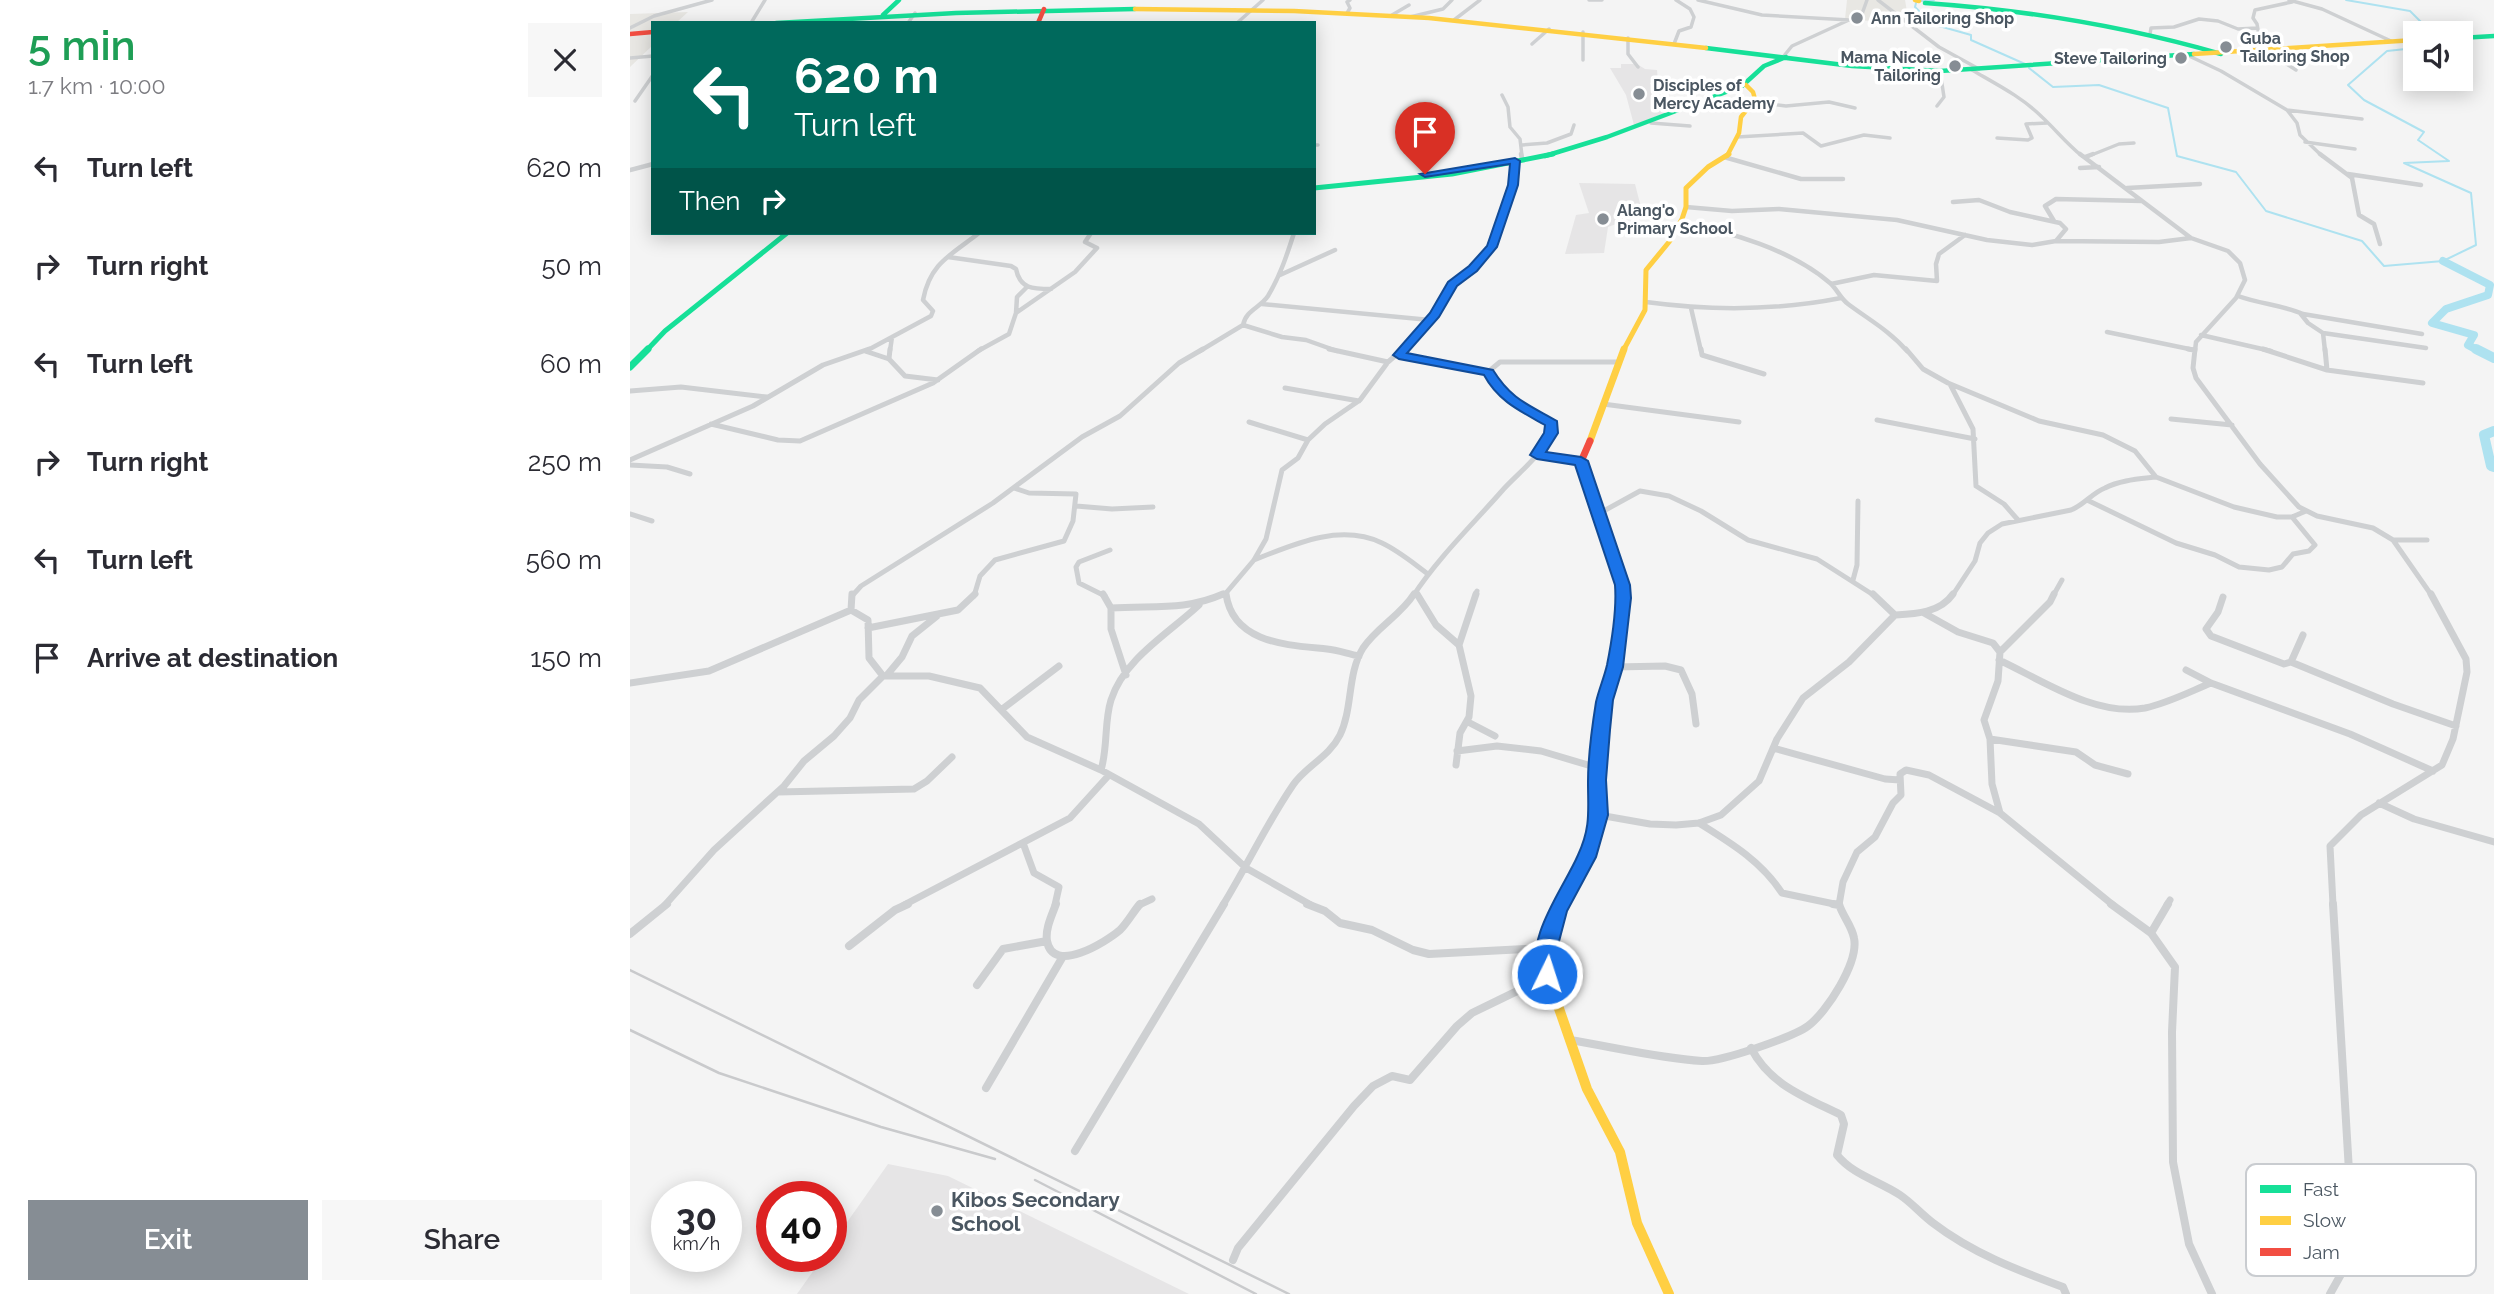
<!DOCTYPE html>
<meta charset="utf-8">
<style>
:root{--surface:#fff;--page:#f7f7f7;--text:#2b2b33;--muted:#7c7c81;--accent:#868d94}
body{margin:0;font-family:Raleway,sans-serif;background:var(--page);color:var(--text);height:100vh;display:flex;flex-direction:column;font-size:26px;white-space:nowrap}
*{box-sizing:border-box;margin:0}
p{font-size:23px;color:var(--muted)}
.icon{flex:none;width:38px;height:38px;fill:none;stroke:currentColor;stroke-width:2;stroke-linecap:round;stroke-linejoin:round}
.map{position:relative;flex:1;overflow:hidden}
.panel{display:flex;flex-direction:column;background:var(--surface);width:630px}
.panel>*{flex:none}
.top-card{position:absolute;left:21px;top:21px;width:665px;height:214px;border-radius:0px;box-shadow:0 4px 18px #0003;background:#00695c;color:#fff;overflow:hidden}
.controls{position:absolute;left:1773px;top:21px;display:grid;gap:14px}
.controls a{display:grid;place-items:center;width:70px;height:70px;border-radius:0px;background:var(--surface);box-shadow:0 4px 18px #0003;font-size:35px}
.speed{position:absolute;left:21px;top:1181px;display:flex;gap:14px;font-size:35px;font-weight:700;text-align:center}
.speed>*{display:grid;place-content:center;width:91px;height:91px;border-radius:50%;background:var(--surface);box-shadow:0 4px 18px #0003;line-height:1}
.speed small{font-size:18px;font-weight:400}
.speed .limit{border:10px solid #d22;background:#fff;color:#111}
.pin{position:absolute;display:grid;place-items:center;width:60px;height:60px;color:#fff;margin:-72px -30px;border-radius:50% 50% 50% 0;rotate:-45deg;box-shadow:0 0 7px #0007}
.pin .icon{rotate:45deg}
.me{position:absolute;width:77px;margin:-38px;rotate:4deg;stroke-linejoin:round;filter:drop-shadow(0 0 5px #0008)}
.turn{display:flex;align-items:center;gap:24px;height:147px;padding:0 28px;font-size:32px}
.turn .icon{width:91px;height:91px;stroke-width:2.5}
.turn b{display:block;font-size:49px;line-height:60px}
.then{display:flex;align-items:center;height:66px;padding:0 28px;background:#0003;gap:14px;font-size:26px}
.round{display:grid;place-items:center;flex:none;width:74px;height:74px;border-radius:0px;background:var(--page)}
.summary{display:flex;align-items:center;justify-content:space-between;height:119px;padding:0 28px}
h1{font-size:42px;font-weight:600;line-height:52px;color:#1e9e55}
.button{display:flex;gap:14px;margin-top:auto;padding:14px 28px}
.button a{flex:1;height:80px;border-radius:0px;background:var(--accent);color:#fff;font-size:28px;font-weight:600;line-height:80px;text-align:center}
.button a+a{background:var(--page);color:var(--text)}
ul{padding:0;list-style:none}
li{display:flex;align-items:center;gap:21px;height:98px;padding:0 28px}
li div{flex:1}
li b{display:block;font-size:26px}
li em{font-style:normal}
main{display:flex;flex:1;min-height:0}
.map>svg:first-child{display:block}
.commercial{fill:#e8e7e3}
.education{fill:#e6e5e6}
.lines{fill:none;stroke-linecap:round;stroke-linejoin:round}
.stream{stroke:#aee2f0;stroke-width:2}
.river-far1{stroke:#aee2f0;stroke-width:8}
.river{stroke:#aee2f0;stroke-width:10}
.street-far4{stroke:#ced0d2;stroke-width:3.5}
.street-far3{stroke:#ced0d2;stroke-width:4.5}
.street-far2{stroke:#ced0d2;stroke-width:5}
.street-far1{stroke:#ced0d2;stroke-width:7}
.street{stroke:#ced0d2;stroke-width:8}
.fast-far2{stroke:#16e098;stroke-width:4.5}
.fast-far1{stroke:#16e098;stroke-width:5}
.fast{stroke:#16e098;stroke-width:7}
.slow-far4{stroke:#ffcf43;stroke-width:4.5}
.slow-far3{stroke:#ffcf43;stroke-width:5}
.slow-far2{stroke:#ffcf43;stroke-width:7}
.slow-far1{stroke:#ffcf43;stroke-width:9}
.slow{stroke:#ffcf43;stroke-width:10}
.jam-far2{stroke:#f24e42;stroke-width:4.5}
.jam-far1{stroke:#f24e42;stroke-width:7}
.jam{stroke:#f24e42;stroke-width:9}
.rail{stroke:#c9cacc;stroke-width:2.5}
.route{fill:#1a73e8;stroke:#114b97;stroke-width:2}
.poi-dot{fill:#868d94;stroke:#fff;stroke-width:2.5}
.labels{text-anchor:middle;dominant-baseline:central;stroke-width:7;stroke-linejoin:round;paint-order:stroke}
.far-poi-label{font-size:16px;font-weight:bold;fill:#4a5661;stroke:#fff;text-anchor:start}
.near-poi-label{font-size:21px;font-weight:bold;fill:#4a5661;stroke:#fff;text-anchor:start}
.key{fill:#fff;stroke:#c9ccd0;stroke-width:2}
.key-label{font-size:19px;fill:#4a5661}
</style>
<main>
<section class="panel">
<div class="summary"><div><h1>5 min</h1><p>1.7 km · 10:00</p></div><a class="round"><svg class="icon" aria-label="close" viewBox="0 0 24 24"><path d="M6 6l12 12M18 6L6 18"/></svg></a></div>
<ul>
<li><svg class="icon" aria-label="left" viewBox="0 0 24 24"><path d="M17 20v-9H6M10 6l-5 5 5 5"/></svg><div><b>Turn left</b></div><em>620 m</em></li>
<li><svg class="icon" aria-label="right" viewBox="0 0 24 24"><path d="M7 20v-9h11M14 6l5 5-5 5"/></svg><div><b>Turn right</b></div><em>50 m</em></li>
<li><svg class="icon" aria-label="left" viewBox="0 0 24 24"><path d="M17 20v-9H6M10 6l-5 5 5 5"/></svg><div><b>Turn left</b></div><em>60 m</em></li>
<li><svg class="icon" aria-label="right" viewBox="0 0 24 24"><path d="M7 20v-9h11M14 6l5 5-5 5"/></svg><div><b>Turn right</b></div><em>250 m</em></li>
<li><svg class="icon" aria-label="left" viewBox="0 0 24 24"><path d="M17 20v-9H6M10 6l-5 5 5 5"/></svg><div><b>Turn left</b></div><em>560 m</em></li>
<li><svg class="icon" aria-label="arrive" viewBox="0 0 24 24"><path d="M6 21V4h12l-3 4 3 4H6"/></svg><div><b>Arrive at destination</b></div><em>150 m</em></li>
</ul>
<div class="button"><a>Exit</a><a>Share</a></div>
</section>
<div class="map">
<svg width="1864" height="1294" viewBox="0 0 1864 1294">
<rect width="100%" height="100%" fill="#f4f4f4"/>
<path class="commercial" d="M1217 0H1275L1278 18 1267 23 1215 19Z
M58 12 46 23H23V45L0 67V14Z"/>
<path class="education" d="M991 64H1007L1015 69 1027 70 1028 82 1020 83 1025 92 1021 105 1035 113 1004 125 996 95 980 68H991Z
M949 183 1005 184 1014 219 1002 218 978 227 974 253 935 254 946 215 959 213Z
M258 1164 318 1176 559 1294H167L193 1257 201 1256V1245Z"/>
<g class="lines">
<path class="stream" d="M1716 0 1780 11 1802 33
M1291 1 1304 0
M1286 3 1285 7 1302 24 1341 35V40L1395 64
M1399 68 1423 87 1469 85 1538 108 1547 156 1606 172 1636 211 1732 241 1754 266 1813 261 1846 245 1841 193 1774 163 1819 161 1788 140 1794 132 1734 100 1718 85 1757 51 1785 48"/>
<path class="river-far1" d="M1813 261 1860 285 1858 295 1816 309 1802 323 1844 335 1838 345 1849 351"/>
<path class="river" d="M1846 349 1864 358
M1864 431 1854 435 1861 466 1864 467"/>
<path class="street-far4" d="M959 0H972
M1068 0 1132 15 1220 20
M1248 0 1309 47 1349 69
M1659 0 1692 9 1761 41
M717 13 720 8 717 2 720 0
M762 15 779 5
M780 17 813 9 822 0
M824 20 850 0
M121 23 135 0
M278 23 285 13
M607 23 633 0
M0 28 24 16 82 0
M953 32V60
M1520 34 1521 28 1544 27 1569 19 1588 21 1608 29 1627 28
M998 38V54L1008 67
M902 44 919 29
M1044 44 1049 31 1061 27 1064 17 1060 9 1046 0
M1630 51 1627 48 1631 46 1627 24 1623 18 1625 10 1662 2
M1636 51 1666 70
M1559 56 1591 71 1657 110 1667 123 1670 135 1692 156
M1153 57 1162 46 1232 14 1237 0
M0 58 23 56
M1342 70C1366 84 1392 97 1412 117 1426 130 1437 144 1452 156
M872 95 878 107 880 127 890 139 892 156
M5 101 23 75
M1123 102 1156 106 1199 102 1225 108
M1307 106 1314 97 1310 71
M1657 110 1732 119
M1021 123 1060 126
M1107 137 1173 133 1191 146 1234 135 1260 138
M1367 138 1398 140 1402 138 1396 124 1417 123
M1675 142 1725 149
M684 145H688
M892 145 917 143 941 134 944 125
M1459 156 1489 144 1504 143"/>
<path class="street-far3" d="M891 154 892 159
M1450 154 1561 238 1598 251 1610 263 1615 280 1606 298 1566 342 1565 351
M1690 154 1722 178 1729 215 1744 224 1750 244
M1094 157 1171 179H1213
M1455 157 1463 154
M1450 168 1469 167
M0 170 23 164
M1718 174 1791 185
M1497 188 1570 184
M1323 202 1349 200 1380 212 1430 223 1436 229 1426 241
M1056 207 1102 211 1149 209 1267 220 1357 240 1402 245 1426 241 1529 242 1561 238
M1424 221 1415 206 1426 199 1512 201
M1050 223C1099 231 1162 250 1200 283 1207 289 1210 298 1218 304 1238 319 1260 331 1277 351
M318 257 381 266 386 269C390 289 403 289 421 289
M650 275 705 250
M1201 284 1244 275 1307 281 1306 264 1309 254 1335 235
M1608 296C1630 304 1652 305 1673 314L1792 334
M1016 302C1082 311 1145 311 1211 298
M632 304 800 320
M1061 308 1071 351
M386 313 387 297 396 288
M1670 313 1678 323 1693 333 1796 348
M613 325 652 337 676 340 707 351
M1477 332 1564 350
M1693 333 1695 351
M1571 335 1641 351
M236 351 301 316 303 311 293 300C300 263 321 255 349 233
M260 351 262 337
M348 351 379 334 386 313 445 272 467 248 455 242 461 233
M570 351 613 325C616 310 630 308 638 296 650 276 657 255 664 233
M771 351C793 332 803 308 821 286 831 272 849 264 860 249 873 232 883 183 885 161"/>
<path class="street-far2" d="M699 349 758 362
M1071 349 1072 355 1134 374
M1276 349 1293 369 1318 383 1409 421 1473 435 1505 451 1526 477 1604 507 1647 517H1662L1676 511
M1558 349 1564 350
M1565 349 1563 368 1566 378 1630 464 1669 507 1687 516 1743 528 1763 540 1802 596
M1633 349 1697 370 1793 383
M1695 349 1697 370
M235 351 259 359 275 376 308 380
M769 355 858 372
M259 359 260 349
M858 372 870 362H987
M1320 384 1343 429 1346 486 1374 504 1388 520
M655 388 729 401
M0 391 51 387 137 397
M973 404 1109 422
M1541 419 1602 425
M1247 420 1345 439
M619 422 678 440
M81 424 148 440 170 441 303 383 351 349
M907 455 951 461
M0 460 123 406 193 365 239 349
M0 465 37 467 60 474
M1457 500 1546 543 1585 555 1609 567 1639 570 1652 567 1663 554 1679 551 1685 545 1662 517
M446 506 482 509 523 507
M970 513 1010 491 1039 496 1071 511 1118 540 1187 559 1245 596
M0 514 22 521
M1763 540H1797
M624 560C664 544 710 523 752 543 769 551 783 563 798 574
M1223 580 1227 565 1228 501
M596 593V596
M786 593 788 596
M222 596 231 586 363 503 452 437 490 416 549 363 573 349
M344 596 350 576 365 560 434 541 443 521 446 494 399 493 384 488
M475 596 449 583 446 567 449 562 480 550
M589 596 596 593 624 560 636 539 652 470 668 458 678 440 695 424 730 400 758 362 773 349
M783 596C808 558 841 526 871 492 888 472 919 452 922 424L877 397 858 372
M845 596 847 591
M1322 596 1345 561 1350 543 1358 533 1372 524 1441 510C1454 505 1462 493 1475 488 1490 480 1509 479 1526 477
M1423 596 1432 580"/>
<path class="street-far1" d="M473 594 481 608V629L496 675
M596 594C603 644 659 645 697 649 708 650 718 654 729 656
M787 594 806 625 829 645
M1243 594 1265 615
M1593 597 1588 612 1576 629 1581 636 1654 664 1661 662 1763 704 1826 726
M481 608C522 605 555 611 593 594
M221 610 222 594
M1294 613 1328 632 1363 643 1370 652 1368 681 1354 720 1360 739 1362 784 1370 813 1483 905
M238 628 328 610 345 594
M1370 652 1420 602 1424 594
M1369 660C1412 680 1465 717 1515 708 1538 703 1559 692 1581 683
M1661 662 1673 635
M985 667 1035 666 1051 670 1062 694 1066 724
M1556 670 1581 683 1720 734 1803 771
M257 675 272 657 282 636 307 616
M0 683 79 671 221 610 238 620 239 658 253 676
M371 710 429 666
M838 722 865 736
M1360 739 1446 752 1465 765 1498 774
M1143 748 1255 779 1270 780
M827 751 867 746 911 751 968 768
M826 765 830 733 839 717 841 696 829 645 846 594
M471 770C478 747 474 722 481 700 494 659 539 633 569 605
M148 792 284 789 297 781 322 757
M1749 803 1784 819 1864 842
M969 815 1020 824 1046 825 1069 823 1091 815 1129 781 1147 739 1173 698 1219 662 1265 615C1285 614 1310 613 1323 594
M1069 823C1101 843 1131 861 1152 893L1209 905
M393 843 404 873 429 887 425 905
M35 905 84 850 154 786 174 761 204 736 220 718 229 700 253 676H299L350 688 397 737 471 770 569 824 616 868 681 905
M274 905 440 818 479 775
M509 905 522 899
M593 905C617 866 637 823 663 785 676 766 699 757 710 735 723 708 717 674 733 648 747 627 771 615 784 594
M1209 905 1213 882 1227 852 1245 837 1263 803 1271 795 1270 774 1276 770 1299 775 1370 813
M1537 905 1540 900
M1703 905 1700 846 1731 815 1812 765 1823 739 1837 672 1836 659 1801 594"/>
<path class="street" d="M426 904C422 915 415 929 417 941 423 975 476 942 490 930 498 922 503 912 510 904
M677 904 695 911 710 923 742 930 783 950 799 954 895 949 902 952 917 974
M1203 904 1209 905
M1481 904 1521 933 1545 967 1542 1032 1543 1162 1559 1244 1582 1294
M1521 933 1538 904
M0 934 37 904
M219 946 265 910 278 904
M347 985 373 949 417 941
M940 1040C983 1047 1028 1058 1072 1061 1091 1062 1163 1037 1178 1026 1197 1012 1229 962 1224 938 1222 926 1212 915 1209 904
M1121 1048C1140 1085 1175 1097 1211 1115L1214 1124 1207 1155C1223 1175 1249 1181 1270 1195 1282 1203 1291 1214 1303 1223 1342 1253 1387 1270 1433 1287L1436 1294
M356 1088 432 958
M445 1151 594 904
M603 1260 608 1248 724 1106 743 1086 762 1076 780 1080 827 1026 842 1013 918 976
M1700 1294 1719 1260 1722 1221 1703 904"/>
<path class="fast-far2" d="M1295 3C1396 10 1494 26 1591 54
M253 15 269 0
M146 23 326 13 505 9
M1830 38 1864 36
M1076 48 1222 66 1310 71 1564 54
M915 156 977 137 1112 86 1134 66 1156 57"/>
<path class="fast-far1" d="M684 188 822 174 923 154
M16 351 35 331 157 233"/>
<path class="fast" d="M0 367 18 349"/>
<path class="slow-far4" d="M1285 0 1289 1
M505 9 664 11 799 18 1076 48
M1564 54 1785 40
M1097 156 1109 133 1111 117 1125 99 1123 92 1116 85"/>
<path class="slow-far3" d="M993 351 1015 310 1016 270 1039 242 1052 219 1056 207V188L1078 167 1099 154"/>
<path class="slow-far2" d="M960 441 994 349"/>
<path class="slow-far1" d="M930 905 956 858"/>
<path class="slow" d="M931 904 919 940 917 974 957 1089 990 1152 1007 1223 1039 1294"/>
<path class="jam-far2" d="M408 23 414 9
M0 34 23 32"/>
<path class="jam-far1" d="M960 441 950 464 970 513 984 567 992 585 993 596"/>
<path class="jam" d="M956 858 969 815 967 780 971 730 975 700 985 667 993 594"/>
<path class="rail" d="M0 970 659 1294
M0 1030 89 1073 251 1127 365 1159
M405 1180 626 1294"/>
</g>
<path class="route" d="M885 158 890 161 888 185 867 247 847 271 827 286 809 317 777 353 863 370C881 399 897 404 927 421L928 433 916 452 951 457 958 461 1000 585 1001 598 993 667 983 700 980 730 976 780 978 815 966 857 937 911 927 949V974L924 980 917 983 910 980C892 940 933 890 948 855 961 827 958 811 958 782 958 756 962 727 966 702 969 689 974 678 977 665 982 640 987 611 985 585L945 465 907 459 900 455 914 433 915 425C890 411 868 401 854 375L769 359 763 355 800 313 818 282 839 266 857 246 878 185 880 164 795 177 790 174Z"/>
<g class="poi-dot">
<circle cx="1227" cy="18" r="7"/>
<circle cx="1596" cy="47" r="7"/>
<circle cx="1551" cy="58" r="7"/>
<circle cx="1325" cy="66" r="7"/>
<circle cx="1009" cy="94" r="7"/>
<circle cx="973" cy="219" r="7"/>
<circle cx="307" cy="1211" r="7"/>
</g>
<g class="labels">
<g class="far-poi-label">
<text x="1241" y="18">Ann Tailoring Shop</text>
<text x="1610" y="38">Guba<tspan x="1610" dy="18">Tailoring Shop</tspan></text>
<text x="1311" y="57" text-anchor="end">Mama Nicole<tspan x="1311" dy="18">Tailoring</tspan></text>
<text x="1537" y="58" text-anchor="end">Steve Tailoring</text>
<text x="1023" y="85">Disciples of<tspan x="1023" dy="18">Mercy Academy</tspan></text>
<text x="987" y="210">Alang'o<tspan x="987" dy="18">Primary School</tspan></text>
</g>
<g class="near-poi-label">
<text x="321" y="1199">Kibos Secondary<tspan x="321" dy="24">School</tspan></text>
</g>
</g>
<rect x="1616" y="1164" width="230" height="112" rx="10" class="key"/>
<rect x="1630" y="1185" width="31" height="8" fill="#16e098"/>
<rect x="1630" y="1216" width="31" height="9" fill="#ffcf43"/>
<rect x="1630" y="1248" width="31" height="8" fill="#f24e42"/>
<g class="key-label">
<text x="1673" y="1196">Fast</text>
<text x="1673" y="1227">Slow</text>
<text x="1673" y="1259">Jam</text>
</g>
</svg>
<div class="controls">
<a><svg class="icon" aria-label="sound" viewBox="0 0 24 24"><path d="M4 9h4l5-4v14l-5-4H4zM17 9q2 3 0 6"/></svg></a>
</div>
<div class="speed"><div>30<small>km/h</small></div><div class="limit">40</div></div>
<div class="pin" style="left:795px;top:174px;background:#d93025"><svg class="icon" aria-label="arrive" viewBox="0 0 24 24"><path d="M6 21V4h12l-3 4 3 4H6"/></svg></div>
<svg class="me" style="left:917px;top:974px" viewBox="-20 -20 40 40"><circle r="17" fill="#1a73e8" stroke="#fff" stroke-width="3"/><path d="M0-11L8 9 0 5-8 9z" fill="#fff"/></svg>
<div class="top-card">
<div class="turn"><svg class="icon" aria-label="left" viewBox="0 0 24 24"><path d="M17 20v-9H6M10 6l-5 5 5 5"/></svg><div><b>620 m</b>Turn left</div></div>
<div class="then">Then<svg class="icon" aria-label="right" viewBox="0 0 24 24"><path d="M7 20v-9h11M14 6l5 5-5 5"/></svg></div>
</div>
</div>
</main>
